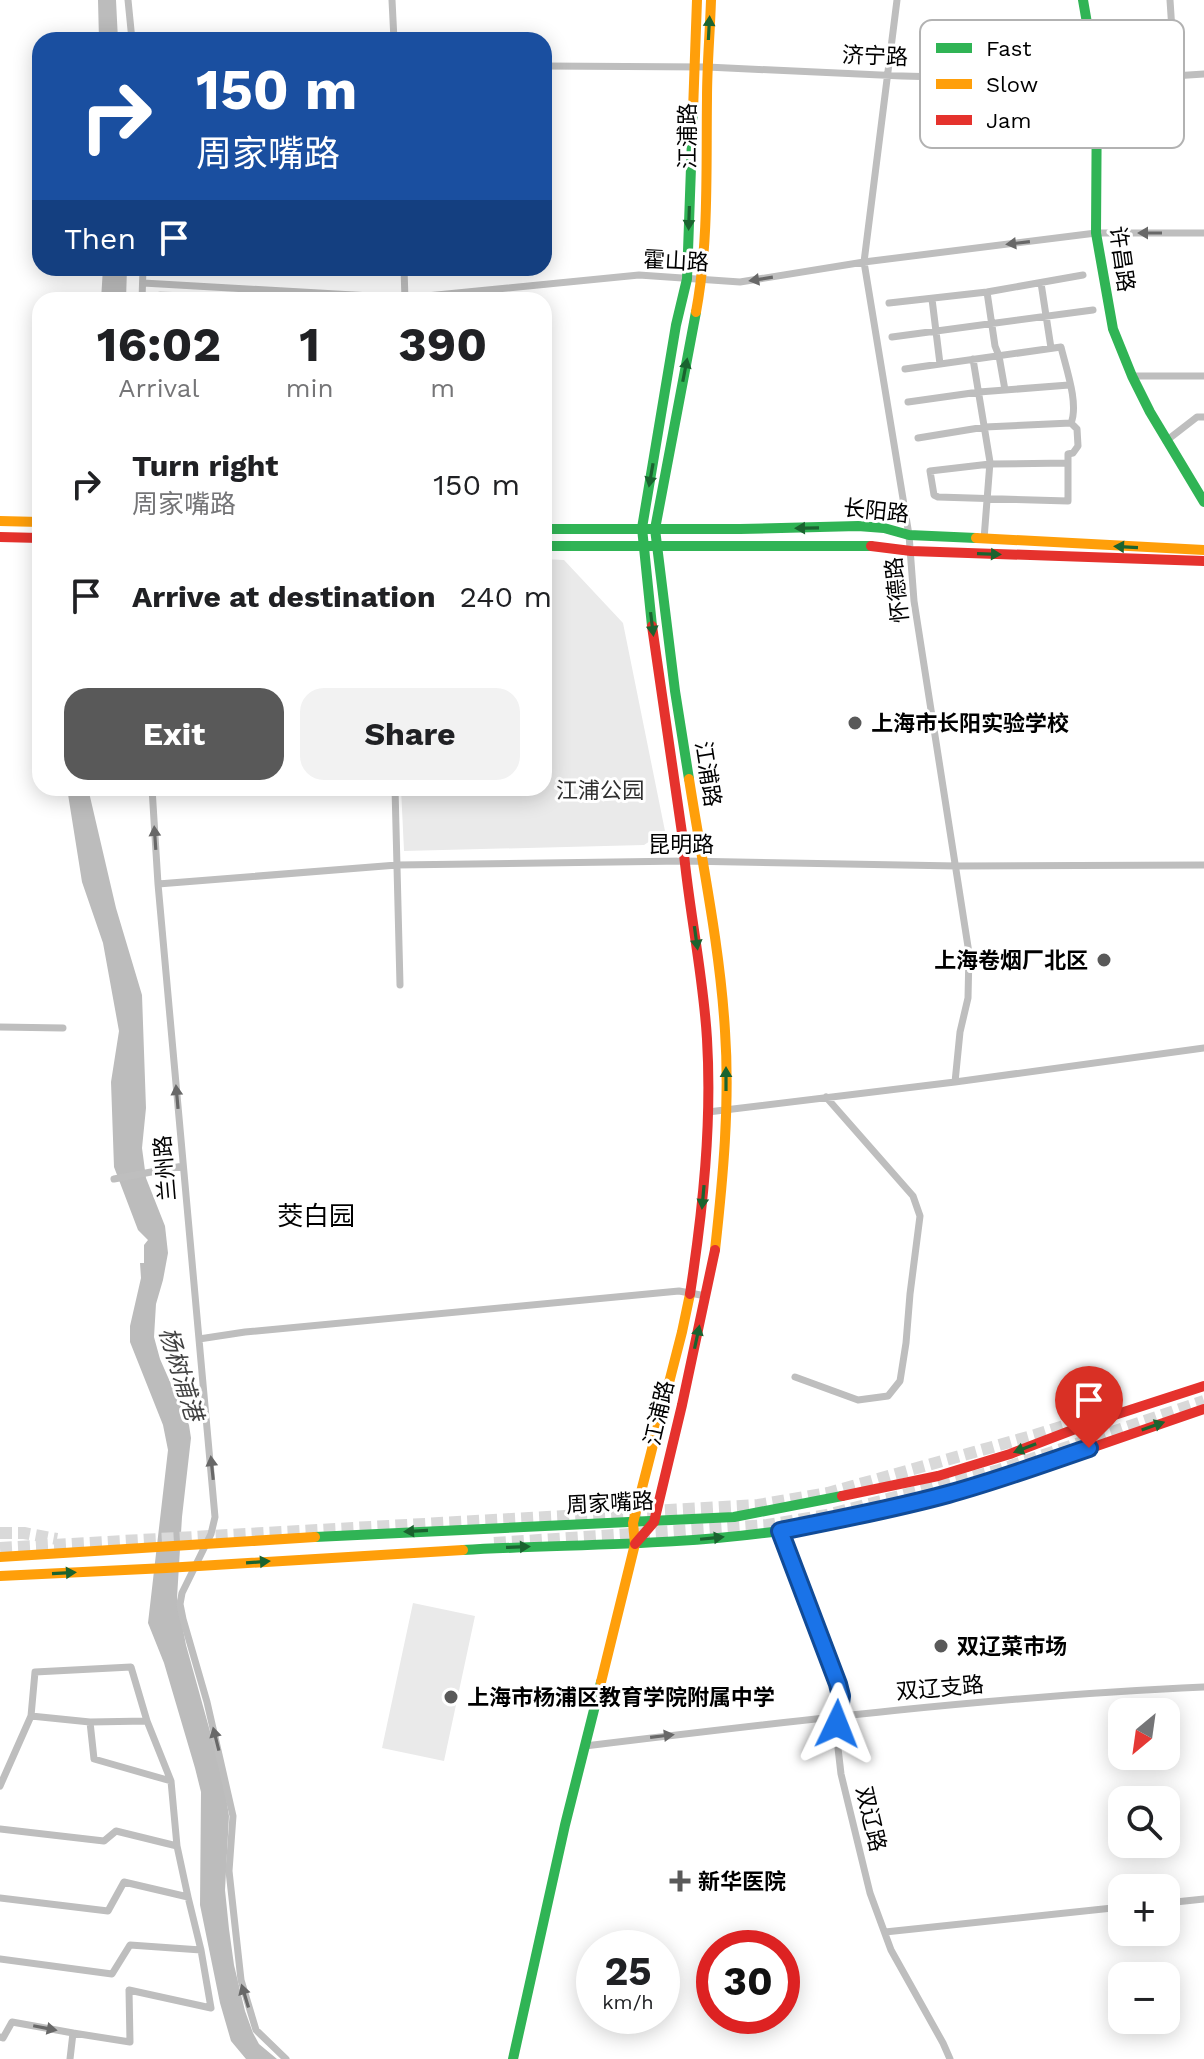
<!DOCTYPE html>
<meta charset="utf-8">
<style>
:root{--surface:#fff;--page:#f2f2f2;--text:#202124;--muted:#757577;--accent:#595959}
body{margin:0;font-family:"Work Sans","Noto Sans SC",sans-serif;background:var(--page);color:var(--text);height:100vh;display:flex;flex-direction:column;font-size:30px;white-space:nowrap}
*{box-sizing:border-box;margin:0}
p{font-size:26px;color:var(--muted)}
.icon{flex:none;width:44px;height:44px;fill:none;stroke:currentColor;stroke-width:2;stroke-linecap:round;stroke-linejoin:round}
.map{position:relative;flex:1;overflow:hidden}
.details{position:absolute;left:32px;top:292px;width:520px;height:504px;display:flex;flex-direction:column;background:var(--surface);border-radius:24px;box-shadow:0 4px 20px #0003}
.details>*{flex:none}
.banner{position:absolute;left:32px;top:32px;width:520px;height:244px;border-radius:24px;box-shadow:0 4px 20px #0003;background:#1a4fa0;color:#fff;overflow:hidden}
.needle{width:52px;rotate:209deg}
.fabs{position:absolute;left:1108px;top:1698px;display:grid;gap:16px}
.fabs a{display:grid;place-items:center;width:72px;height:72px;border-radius:16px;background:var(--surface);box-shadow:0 4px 20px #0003;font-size:40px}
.speed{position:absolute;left:576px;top:1930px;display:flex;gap:16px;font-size:40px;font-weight:700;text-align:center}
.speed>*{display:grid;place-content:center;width:104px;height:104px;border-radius:50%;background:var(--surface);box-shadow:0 4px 20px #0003;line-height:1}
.speed small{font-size:20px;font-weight:400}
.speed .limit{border:12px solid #d22;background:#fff;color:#111}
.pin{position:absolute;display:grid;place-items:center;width:68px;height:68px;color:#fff;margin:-82px -34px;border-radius:50% 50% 50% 0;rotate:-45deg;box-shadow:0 0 8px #0007}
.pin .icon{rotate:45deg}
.me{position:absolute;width:88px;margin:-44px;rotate:2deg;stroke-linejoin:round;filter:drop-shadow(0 0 6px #0008)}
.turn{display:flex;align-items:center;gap:28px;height:168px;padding:0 32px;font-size:36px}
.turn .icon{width:104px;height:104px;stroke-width:2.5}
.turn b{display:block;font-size:56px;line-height:68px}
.then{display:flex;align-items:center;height:76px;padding:0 32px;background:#0003;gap:16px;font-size:30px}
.eta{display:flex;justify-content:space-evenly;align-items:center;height:136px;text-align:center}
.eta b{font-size:48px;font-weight:700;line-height:56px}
.cta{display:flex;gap:16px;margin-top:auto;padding:16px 32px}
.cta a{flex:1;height:92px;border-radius:24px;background:var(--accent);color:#fff;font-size:32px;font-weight:700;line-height:92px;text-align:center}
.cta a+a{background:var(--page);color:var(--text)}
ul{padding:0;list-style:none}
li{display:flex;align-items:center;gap:24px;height:112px;padding:0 32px}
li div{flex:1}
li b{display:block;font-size:30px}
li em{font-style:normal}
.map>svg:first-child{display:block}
.green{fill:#eaeaea}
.water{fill:#bcbcbc}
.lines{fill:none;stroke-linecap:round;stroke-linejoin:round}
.highway-tunnel{stroke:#d9d9d9;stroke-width:12;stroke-dasharray:12 6;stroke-linecap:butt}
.street{stroke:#bebebe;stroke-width:7}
.fast{stroke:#30b455;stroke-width:10}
.slow{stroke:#ff9f0a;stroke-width:10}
.jam{stroke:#e5322d;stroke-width:10}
.oneway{fill:#1a632f}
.oneway2{fill:#686868}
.route-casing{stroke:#114b97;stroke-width:20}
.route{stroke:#1a73e8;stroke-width:14}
.poi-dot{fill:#595959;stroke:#fff;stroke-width:3}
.labels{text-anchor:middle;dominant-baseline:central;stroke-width:6;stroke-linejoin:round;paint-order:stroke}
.street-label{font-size:22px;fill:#000;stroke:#fff}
.poi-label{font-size:22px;font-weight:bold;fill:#000;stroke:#fff;text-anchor:start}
.park-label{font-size:22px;fill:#303030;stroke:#fff}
.water-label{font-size:24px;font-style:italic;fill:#414141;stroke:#fff}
.quarter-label{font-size:26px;fill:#000;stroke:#fff}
.key{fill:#fff;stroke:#b2b2b2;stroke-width:2}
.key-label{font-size:22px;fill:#000}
</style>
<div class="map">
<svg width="1204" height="2059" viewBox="0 0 1204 2059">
<rect width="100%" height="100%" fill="#fff"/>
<path class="green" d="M160 291 225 296V300H147L153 294Z
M544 559 564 560 623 623 665 831 644 845 404 851 401 788H544Z
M413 1603 475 1616 444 1761 382 1748Z"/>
<path class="water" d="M98 0H116L118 40H99Z
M103 268H127L126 300H101Z
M67 788H88L116 908 142 995 146 1108 142 1148 146 1178 165 1226 168 1253 163 1280 156 1304 154 1337 160 1359 189 1425 191 1438 182 1517 177 1598 186 1645 223 1778 229 1816 225 1890 229 1929 234 1965 245 2011 253 2033 259 2044 277 2059H246L231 2041 220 2003 200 1905 201 1792 195 1768 164 1663 148 1623 168 1450 163 1425 130 1342V1326L141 1278 140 1263H144V1245L148 1240 138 1230 114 1167 111 1082 119 1031 103 943 82 882Z"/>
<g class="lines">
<path class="highway-tunnel" d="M0 1533H24L57 1539
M494 1543 767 1525 827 1515 999 1470 1204 1401
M0 1548 758 1505 828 1493 1035 1435 1102 1414"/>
<path class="street" d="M128 0 132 40
M392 0 394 40
M897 0 864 262 909 535 914 601 969 953 968 998 960 1032 955 1082
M1170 0 1175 76
M544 66 707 67 902 76 1097 81 1204 74
M404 268 405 300
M143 283 406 298 639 275 740 282 864 262 1096 233H1204
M1041 283 1051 348
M987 292 995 346 999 356 1005 390
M932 299 940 364
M142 300 143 268
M889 303 987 292 1083 275
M892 337 1093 310
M973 359 990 462 984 539
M905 369 1061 347C1066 368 1079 404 1071 423L1077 429 1078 446 1073 453 1068 454V463
M1132 376H1204
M908 402 979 392 1069 385
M918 438 985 427 1071 423
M1166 441 1197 417H1204
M1068 463V501L938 497 934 495 930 471 990 464Z
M152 788 158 884 215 1517 211 1534 182 1593 180 1604 183 1619 207 1702 233 1816 229 1871 241 1980 256 2030 286 2059
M395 788 400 985
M158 884 397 865 684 861 957 866 1204 865
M0 1027 63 1028
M708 1112 955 1082 1204 1048
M114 1179 183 1166
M199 1339 245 1332 679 1291 706 1296
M795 1377 858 1400 888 1396 900 1381 906 1343 910 1294 920 1216 913 1196 826 1097
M780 1531 838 1684 841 1696 837 1724 838 1748 841 1774 870 1893 891 1950 943 2043 950 2059
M31 1716 90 1722 147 1721 171 1781
M90 1722 94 1759 171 1781 177 1846
M585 1746C791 1721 997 1696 1204 1687
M0 1786 31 1716 35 1672 131 1667 147 1721
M0 1829 104 1841 116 1831 177 1846 188 1897
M0 1898 108 1911 124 1882 188 1897 201 1950 211 2008 129 1990 130 2042 73 2033
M1166 1903 1204 1899
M885 1932 1122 1907
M0 1959 112 1974 130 1945 201 1950
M0 2037 3 2038 12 2022 73 2033 70 2059"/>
<path class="fast" d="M1083 0 1097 81 1096 233 1113 329 1132 376 1150 412 1204 502
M544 529H740L858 526 884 528 909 535 976 538
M544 546H871
M652 626 642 528 676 325 687 279 693 111
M689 779 675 691 655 529 696 312
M315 1537 734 1517 842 1496
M463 1550C568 1544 675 1546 779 1531 884 1516 985 1484 1085 1450
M513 2059 565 1825 601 1682"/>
<path class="slow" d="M693 111 697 0
M696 312C709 242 706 169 707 98 707 65 710 33 711 0
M0 521 40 522
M976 538 1204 550
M689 779C702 862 720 947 725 1031 730 1104 723 1178 715 1250
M0 1557 315 1537
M0 1576 166 1568 463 1550
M601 1682 635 1544 633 1523 682 1332 690 1294"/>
<path class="jam" d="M0 537 40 538
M871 546 911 551 1204 561
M652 626 682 833C687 902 703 970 707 1039 712 1124 703 1209 690 1294
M1085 1450 1204 1409
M842 1496 938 1476 1010 1454 1096 1421 1204 1386
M635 1544 654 1522 682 1405 715 1250"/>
</g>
<defs><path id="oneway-solid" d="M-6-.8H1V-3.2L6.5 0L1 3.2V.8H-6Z" transform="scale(2)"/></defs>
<g class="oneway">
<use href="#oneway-solid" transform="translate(709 28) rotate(-87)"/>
<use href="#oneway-solid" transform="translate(689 218) rotate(92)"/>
<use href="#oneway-solid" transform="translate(685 370) rotate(-79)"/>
<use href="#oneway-solid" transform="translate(651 475) rotate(100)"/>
<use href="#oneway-solid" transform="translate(807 528) rotate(179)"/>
<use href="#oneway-solid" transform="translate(1126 547) rotate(-177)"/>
<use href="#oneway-solid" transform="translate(989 554) rotate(2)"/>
<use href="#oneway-solid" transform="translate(652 624) rotate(83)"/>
<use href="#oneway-solid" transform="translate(696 938) rotate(82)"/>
<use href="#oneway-solid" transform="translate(726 1079) rotate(-90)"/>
<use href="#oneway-solid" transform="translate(703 1197) rotate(95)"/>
<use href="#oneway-solid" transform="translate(697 1337) rotate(-78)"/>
<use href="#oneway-solid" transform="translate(1153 1426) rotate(-19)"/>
<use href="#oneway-solid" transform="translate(1025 1448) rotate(159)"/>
<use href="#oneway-solid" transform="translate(416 1531) rotate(177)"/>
<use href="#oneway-solid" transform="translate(712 1538) rotate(-6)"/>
<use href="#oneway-solid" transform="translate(518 1547) rotate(-2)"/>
<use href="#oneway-solid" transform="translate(258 1562) rotate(-4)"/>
<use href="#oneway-solid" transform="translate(64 1573) rotate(-3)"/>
</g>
<g class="oneway2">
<use href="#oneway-solid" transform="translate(1150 233) rotate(-180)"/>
<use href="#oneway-solid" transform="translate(1018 243) rotate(173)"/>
<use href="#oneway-solid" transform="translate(761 279) rotate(171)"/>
<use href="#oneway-solid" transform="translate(155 838) rotate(-94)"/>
<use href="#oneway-solid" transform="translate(177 1097) rotate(-95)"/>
<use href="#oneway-solid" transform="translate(212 1468) rotate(-96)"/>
<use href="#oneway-solid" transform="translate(662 1736) rotate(-7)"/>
<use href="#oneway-solid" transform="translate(216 1739) rotate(-104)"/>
<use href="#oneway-solid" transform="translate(245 1996) rotate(-107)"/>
<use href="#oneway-solid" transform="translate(45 2028) rotate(11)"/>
</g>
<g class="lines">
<g class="route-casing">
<path id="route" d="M837 1724 841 1696 838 1684 780 1531C836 1520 893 1509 948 1494 996 1481 1042 1464 1089 1448"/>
</g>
<use href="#route" class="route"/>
</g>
<g class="poi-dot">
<circle cx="855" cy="723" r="8"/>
<circle cx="1104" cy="960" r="8"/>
<circle cx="941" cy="1646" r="8"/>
<circle cx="451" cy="1697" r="8"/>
<path d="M676 1869h8v8h8v8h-8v8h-8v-8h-8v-8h8z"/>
</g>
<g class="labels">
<g class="street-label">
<text transform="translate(875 56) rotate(2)">济宁路</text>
<text transform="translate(687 136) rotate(-90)">江浦路</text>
<text transform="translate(1122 259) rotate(82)">许昌路</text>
<text transform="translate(676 261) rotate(3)">霍山路</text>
<text transform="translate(876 511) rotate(6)">长阳路</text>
<text transform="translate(897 590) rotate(-96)">怀德路</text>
<text transform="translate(708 774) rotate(81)">江浦路</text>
<text x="681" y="844">昆明路</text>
<text transform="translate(165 1168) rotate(-95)">兰州路</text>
<text transform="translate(659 1413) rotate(-77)">江浦路</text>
<text transform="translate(610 1503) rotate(-3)">周家嘴路</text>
<text transform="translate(940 1688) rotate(-5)">双辽支路</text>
<text transform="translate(871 1819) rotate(77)">双辽路</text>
</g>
<g class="poi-label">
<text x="871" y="723">上海市长阳实验学校</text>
<text x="1088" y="960" text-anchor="end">上海卷烟厂北区</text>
<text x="957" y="1646">双辽菜市场</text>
<text x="467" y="1697">上海市杨浦区教育学院附属中学</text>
<text x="698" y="1881">新华医院</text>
</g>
<g class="park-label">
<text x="600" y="790">江浦公园</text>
</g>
<g class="water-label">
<text transform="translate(181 1374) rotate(73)">杨树浦港</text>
</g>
<g class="quarter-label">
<text x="316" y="1216">茭白园</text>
</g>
</g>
<rect x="920" y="20" width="264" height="128" rx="12" class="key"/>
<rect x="936" y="43" width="36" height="10" fill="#30b455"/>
<rect x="936" y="79" width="36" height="10" fill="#ff9f0a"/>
<rect x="936" y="115" width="36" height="10" fill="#e5322d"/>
<g class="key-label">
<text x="986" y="56">Fast</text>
<text x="986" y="92">Slow</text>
<text x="986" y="128">Jam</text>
</g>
</svg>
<div class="fabs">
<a><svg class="needle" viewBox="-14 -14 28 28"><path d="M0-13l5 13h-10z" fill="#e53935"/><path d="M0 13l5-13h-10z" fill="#757577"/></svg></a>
<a><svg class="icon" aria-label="search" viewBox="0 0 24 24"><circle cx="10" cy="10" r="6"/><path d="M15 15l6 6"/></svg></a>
<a>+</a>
<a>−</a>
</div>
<div class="speed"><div>25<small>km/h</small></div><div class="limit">30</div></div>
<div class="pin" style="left:1089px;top:1448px;background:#d93025"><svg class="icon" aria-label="arrive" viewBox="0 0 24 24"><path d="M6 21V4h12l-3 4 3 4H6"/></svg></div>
<svg class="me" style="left:837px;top:1724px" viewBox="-20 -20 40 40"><path d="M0-17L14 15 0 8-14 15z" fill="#1a73e8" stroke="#fff" stroke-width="4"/></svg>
<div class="banner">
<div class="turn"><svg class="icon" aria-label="right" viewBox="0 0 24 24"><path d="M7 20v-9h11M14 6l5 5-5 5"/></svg><div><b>150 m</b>周家嘴路</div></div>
<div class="then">Then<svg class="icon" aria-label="arrive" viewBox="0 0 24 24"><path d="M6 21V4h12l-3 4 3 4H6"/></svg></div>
</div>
<section class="details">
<div class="eta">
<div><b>16:02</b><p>Arrival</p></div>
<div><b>1</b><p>min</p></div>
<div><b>390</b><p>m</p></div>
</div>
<ul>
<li><svg class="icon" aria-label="right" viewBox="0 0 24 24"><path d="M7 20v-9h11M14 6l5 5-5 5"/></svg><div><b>Turn right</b><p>周家嘴路</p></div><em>150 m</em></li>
<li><svg class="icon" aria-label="arrive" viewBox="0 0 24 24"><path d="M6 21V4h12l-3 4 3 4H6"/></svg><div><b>Arrive at destination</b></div><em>240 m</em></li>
</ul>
<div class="cta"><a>Exit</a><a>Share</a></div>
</section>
</div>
